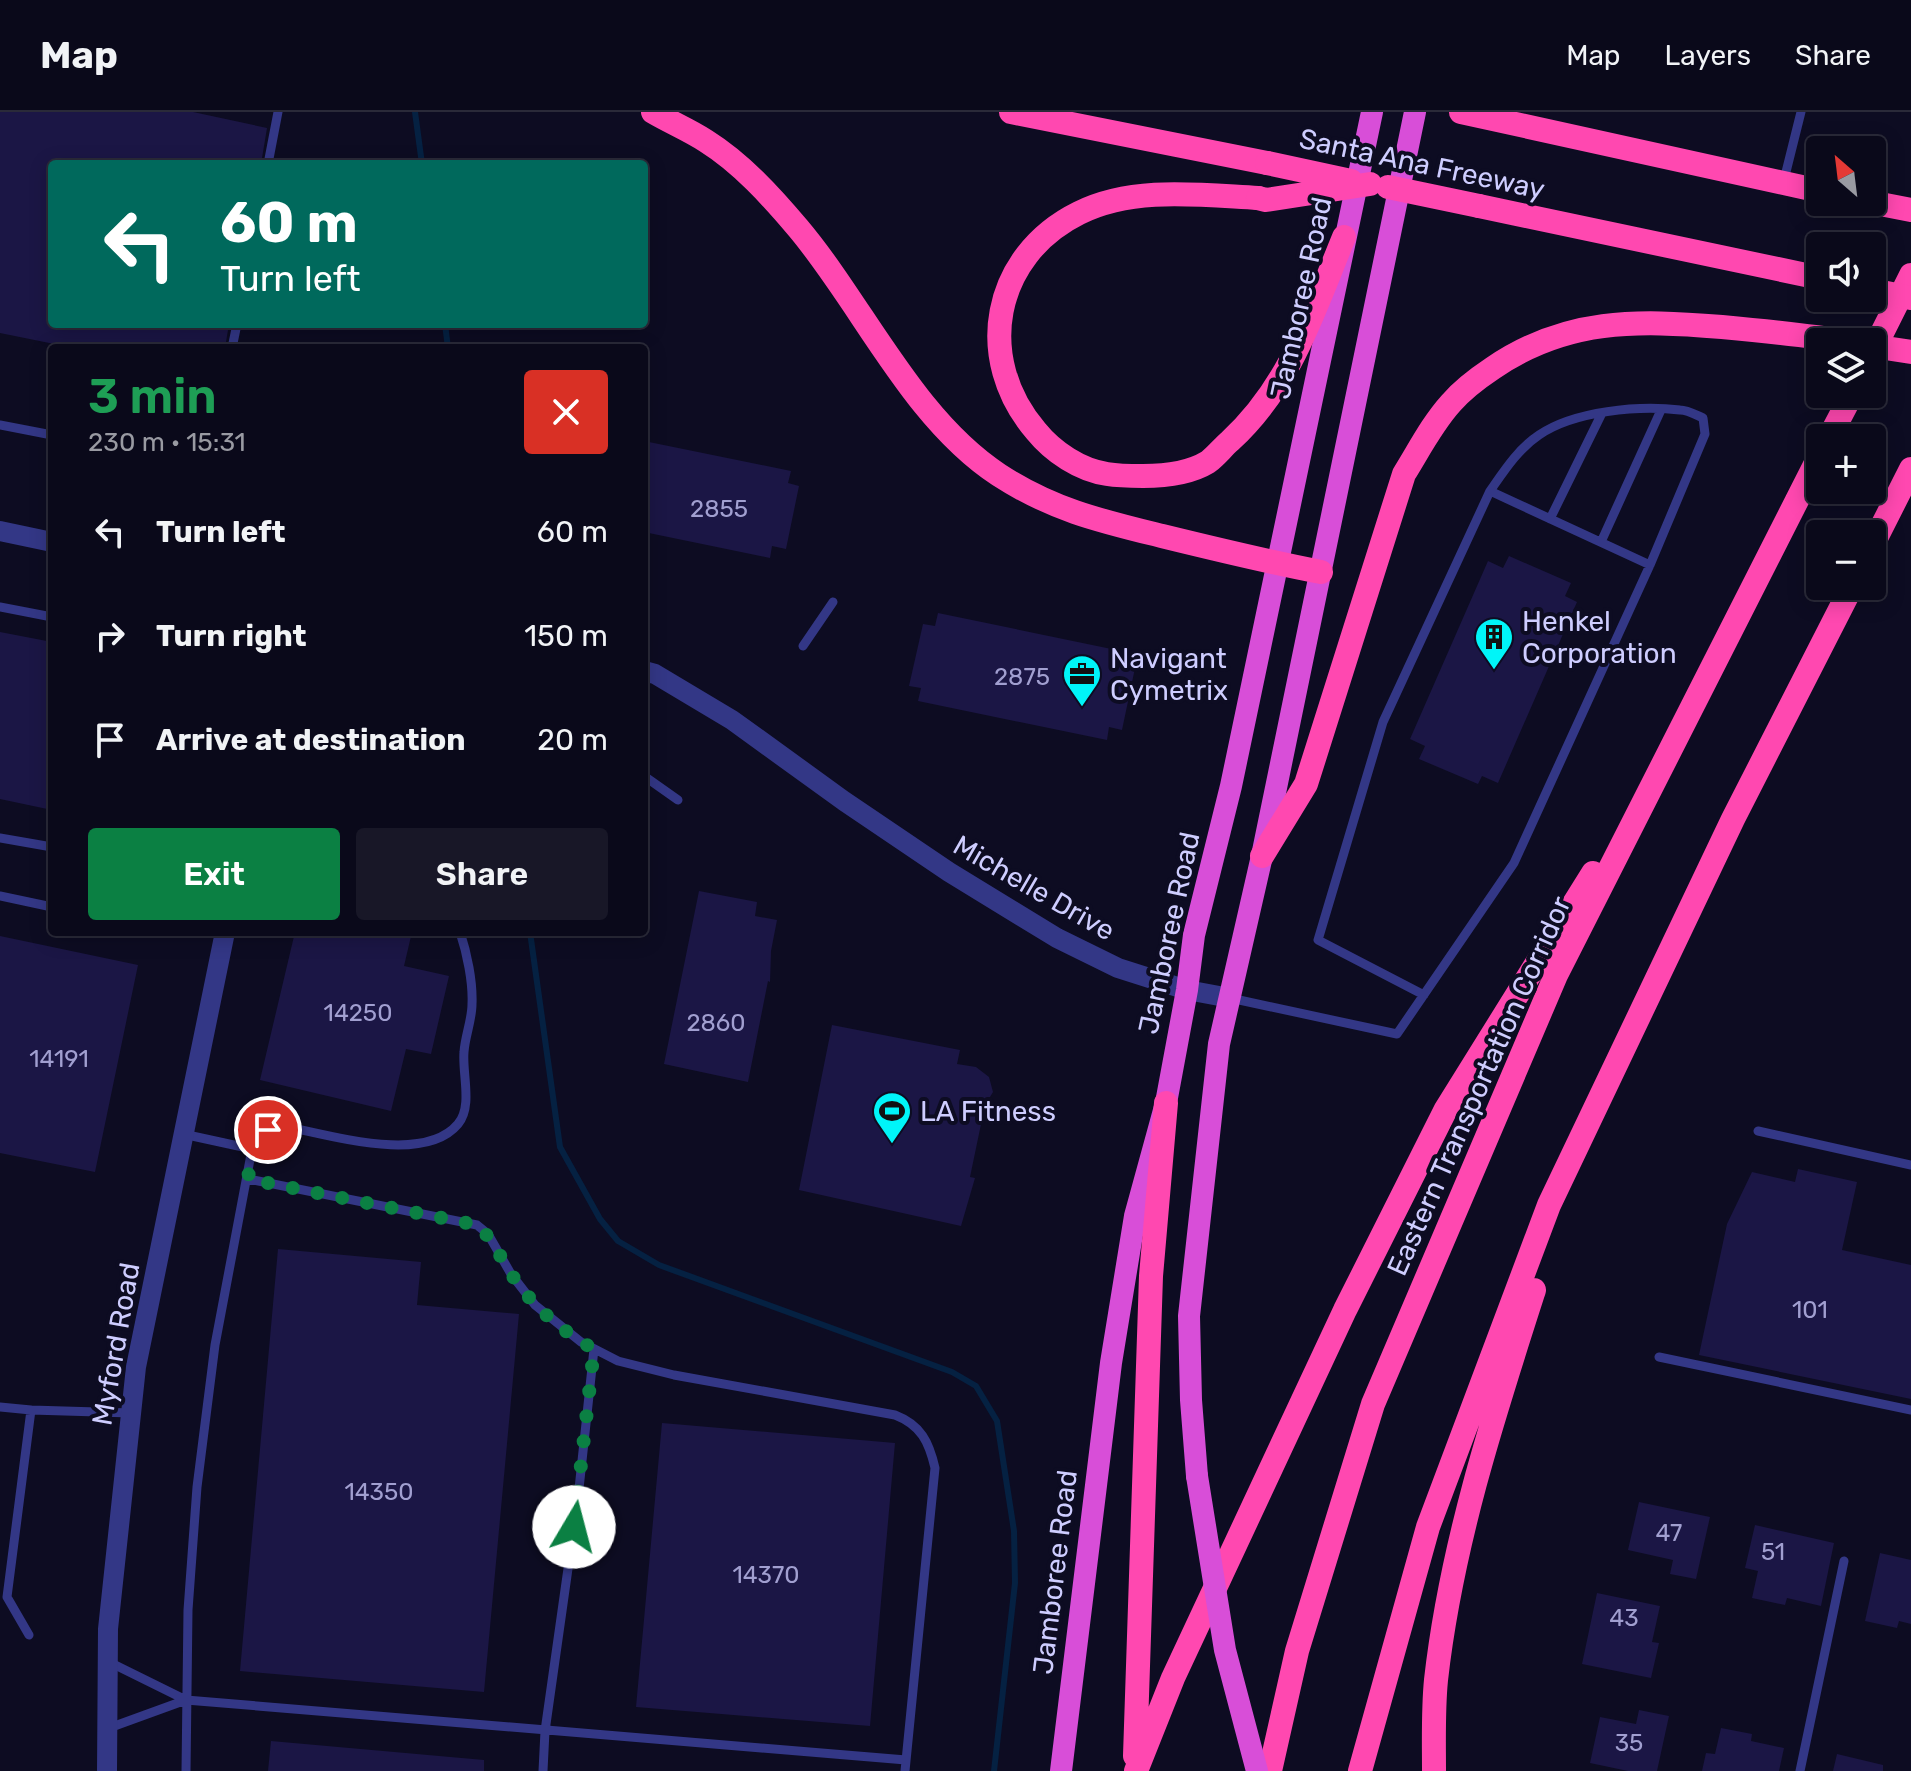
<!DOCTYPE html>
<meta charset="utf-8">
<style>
:root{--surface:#0a091a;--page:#181727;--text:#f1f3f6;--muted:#999aa2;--line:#2a2a39;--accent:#0b8043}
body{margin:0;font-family:Rubik,sans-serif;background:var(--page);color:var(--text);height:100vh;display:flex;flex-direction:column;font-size:30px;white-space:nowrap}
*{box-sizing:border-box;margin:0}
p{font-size:26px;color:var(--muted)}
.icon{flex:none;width:44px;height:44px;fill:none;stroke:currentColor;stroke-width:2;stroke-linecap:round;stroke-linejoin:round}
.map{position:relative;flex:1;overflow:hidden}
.drawer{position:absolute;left:48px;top:232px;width:600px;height:592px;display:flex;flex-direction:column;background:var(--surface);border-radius:8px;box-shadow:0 4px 20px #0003,0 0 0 2px var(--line)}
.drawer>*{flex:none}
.hud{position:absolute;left:48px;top:48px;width:600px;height:168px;border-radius:8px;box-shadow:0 4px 20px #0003,0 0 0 2px var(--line);background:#00695c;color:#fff;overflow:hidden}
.needle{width:52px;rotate:332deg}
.buttons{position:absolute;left:1806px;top:24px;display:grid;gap:16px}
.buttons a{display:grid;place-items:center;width:80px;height:80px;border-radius:8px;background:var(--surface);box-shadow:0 4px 20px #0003,0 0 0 2px var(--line);font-size:40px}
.pin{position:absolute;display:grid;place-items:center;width:68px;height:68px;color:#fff;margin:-34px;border:4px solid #fff;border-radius:50%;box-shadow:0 2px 8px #0007}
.me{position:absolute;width:88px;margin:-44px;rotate:8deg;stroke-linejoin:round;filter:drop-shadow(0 0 6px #0008)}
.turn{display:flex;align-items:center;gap:28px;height:168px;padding:0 40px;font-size:36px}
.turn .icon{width:104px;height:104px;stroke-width:2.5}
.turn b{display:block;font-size:56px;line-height:68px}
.round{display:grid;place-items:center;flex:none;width:84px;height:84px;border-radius:8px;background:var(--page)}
.overview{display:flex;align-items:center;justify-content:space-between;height:136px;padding:0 40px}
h1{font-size:48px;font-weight:600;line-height:60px;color:#1e9e55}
.button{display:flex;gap:16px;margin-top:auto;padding:16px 40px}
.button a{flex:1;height:92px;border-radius:8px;background:var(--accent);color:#fff;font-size:32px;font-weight:600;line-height:92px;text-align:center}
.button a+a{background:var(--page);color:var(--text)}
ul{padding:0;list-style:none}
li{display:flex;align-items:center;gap:24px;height:104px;padding:0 40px}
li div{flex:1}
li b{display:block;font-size:30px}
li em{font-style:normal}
header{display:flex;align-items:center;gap:48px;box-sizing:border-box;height:112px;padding:0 40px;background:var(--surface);border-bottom:2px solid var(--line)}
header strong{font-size:38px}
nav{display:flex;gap:44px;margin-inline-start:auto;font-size:28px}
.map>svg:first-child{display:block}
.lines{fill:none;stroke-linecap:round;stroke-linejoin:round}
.stream{stroke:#052142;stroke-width:6}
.building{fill:#1b1645}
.service{stroke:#333786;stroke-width:9}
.tertiary{stroke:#333786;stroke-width:20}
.trunk{stroke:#d84ed8;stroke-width:22}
.motorway{stroke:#ff48b0;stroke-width:24}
.trunk-bridge{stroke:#d84ed8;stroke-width:22}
.motorway-bridge{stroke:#ff48b0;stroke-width:24}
.route{stroke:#0b8043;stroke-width:14;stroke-dasharray:0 25.2}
.labels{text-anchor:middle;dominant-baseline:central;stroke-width:8;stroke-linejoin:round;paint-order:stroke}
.number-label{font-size:24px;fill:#a19fd0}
.street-label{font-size:28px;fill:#cecdff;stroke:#0d0c22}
.poi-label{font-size:28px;fill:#cecdff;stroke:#0d0c22;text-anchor:start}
</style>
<header>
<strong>Map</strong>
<nav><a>Map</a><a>Layers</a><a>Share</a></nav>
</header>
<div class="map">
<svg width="1911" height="1659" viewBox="0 0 1911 1659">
<rect width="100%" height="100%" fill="#0d0c22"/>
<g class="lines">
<path class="stream" d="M415 0 422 52
M445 212 448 236
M530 820 560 1035 600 1107 618 1129 659 1153 952 1260 976 1274 997 1309 1014 1419 1015 1471 994 1659"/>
</g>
<path class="building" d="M0 0H193L267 16 261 52H52V212H229L225 236H74L0 221Z
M644 329 791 359 788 371 799 374 786 437 772 434 770 446 644 420Z
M1509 444 1571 471 1565 484 1577 490 1498 671 1482 664 1478 672 1419 647 1425 634 1410 627 1488 449 1503 456Z
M938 501 1126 540 1123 553 1135 556 1122 618 1109 615 1107 628 918 589 921 576 909 574 923 512 935 514Z
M0 520 52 530V698L0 687Z
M699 779 757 790 755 804 777 808 771 839 770 870 768 869 748 970 664 952Z
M295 820H412L404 854 449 864 431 942 406 937 391 999 260 968Z
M0 824 138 853 95 1060 0 1041Z
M832 913 960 938 957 952 976 955 989 965 993 980 985 993 970 1065 975 1066 961 1114 799 1078Z
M1798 1057 1857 1070 1842 1138 1911 1153V1287L1699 1243 1727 1112 1752 1060 1795 1070Z
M278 1137 421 1150 417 1193 519 1202 484 1580 240 1559Z
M662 1311 895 1331 870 1614 636 1595Z
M1639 1390 1710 1405 1696 1467 1670 1462 1673 1448 1628 1438Z
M1755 1413 1834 1431 1821 1494 1787 1486 1785 1493 1752 1486 1758 1459 1745 1456Z
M1880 1441 1911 1448V1512L1899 1509 1897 1516 1865 1509Z
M1597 1481 1660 1494 1652 1530 1659 1531 1651 1566 1582 1552Z
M1639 1598 1669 1604 1657 1659H1628L1590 1651 1600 1605 1636 1612Z
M1721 1616 1752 1622 1751 1629 1784 1636 1779 1659H1702L1706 1641 1715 1642Z
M271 1629 484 1648V1659H268Z
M1837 1642 1883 1653V1659H1833Z"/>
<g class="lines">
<path class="service" d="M268 52 278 0
M1784 68 1801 0
M232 236 237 212
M0 313 52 323
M1490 379C1504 359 1518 337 1539 323 1574 299 1639 293 1680 298 1688 298 1696 303 1703 306L1705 322 1650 453
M1550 407 1602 301
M1601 430 1661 298
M0 495 52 505
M803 534 833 490
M644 664 678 688
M0 726 52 735
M0 784 52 795
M1230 886 1397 922 1514 751 1650 453 1490 379 1383 610 1318 828 1424 883
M1758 1019 1911 1053
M183 1022 252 1037
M248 1067 477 1113 488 1122 511 1162 535 1193 581 1230 618 1249 674 1263 895 1303C921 1313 929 1330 935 1356L905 1659
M1659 1245 1911 1298
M0 1295 31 1298 7 1485 29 1523
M31 1298 131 1301
M107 1549 186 1588 906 1648
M109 1616 186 1588
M186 1659 188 1498 197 1375 215 1233 252 1037 268 1018 277 1013C324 1021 423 1054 458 1012 473 994 462 962 464 940 465 924 472 908 472 892 473 870 467 841 460 820
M543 1659 545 1619 578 1386 594 1237
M1800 1659 1844 1449"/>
<path class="tertiary" d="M0 419 52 430
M644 559 655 562 732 608 844 689 949 760 1057 826 1118 856 1187 878 1230 886
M107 1659 108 1517 136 1255 225 820"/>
<path class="trunk" d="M1197 1364 1191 1288 1189 1204 1219 932 1262 744 1415 0
M1061 1659 1111 1251 1135 1104 1166 991 1187 878 1194 823 1231 674 1372 0"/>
<path class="motorway" d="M653 0C670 10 689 18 706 29 741 51 771 84 798 116 863 193 912 306 999 363 1053 398 1101 409 1162 424 1215 437 1268 450 1321 460
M1011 0 1267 51
M1461 0 1820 79
M1258 86C1200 83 1133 74 1079 101 992 144 974 247 1036 319 1053 340 1080 358 1107 362 1119 364 1131 364 1143 364 1163 364 1190 361 1208 350 1216 344 1223 335 1230 329 1291 273 1313 200 1344 125
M1870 90 1911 98
M1479 94 1820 166
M1872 241 1911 163
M1829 326 1852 282
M1872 434 1911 357
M1262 744 1306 672 1404 362C1419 338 1432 312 1451 291 1463 277 1478 266 1493 256 1566 206 1637 208 1722 215 1765 219 1807 223 1849 230
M1135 1644 1151 1164 1166 991
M1136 1659 1173 1566 1345 1198 1446 997 1593 761
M1270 1659 1297 1539 1373 1292 1556 863 1820 343
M1360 1659 1428 1415 1549 1093 1733 707 1852 474
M1434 1659C1434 1629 1433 1598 1436 1568 1451 1434 1493 1305 1534 1178"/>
<path class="trunk-bridge" d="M1197 1364 1225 1538 1257 1659"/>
<path class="motorway-bridge" d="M1267 51 1351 69
M1388 75 1479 94
M1258 86 1266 88 1370 72
M1872 178 1911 186
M1872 234 1911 240"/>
</g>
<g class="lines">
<path class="route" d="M268 1018 252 1037 248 1067 477 1113C492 1126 499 1143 510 1160 530 1192 561 1219 594 1237L574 1415"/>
</g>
<defs>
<g id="building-pin" transform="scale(2)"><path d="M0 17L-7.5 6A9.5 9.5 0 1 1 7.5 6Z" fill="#00f5f8" stroke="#0d0c22"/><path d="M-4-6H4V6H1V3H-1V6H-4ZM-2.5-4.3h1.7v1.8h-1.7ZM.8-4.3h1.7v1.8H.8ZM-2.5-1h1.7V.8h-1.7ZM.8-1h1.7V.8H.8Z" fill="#111"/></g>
<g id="office-pin" transform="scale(2)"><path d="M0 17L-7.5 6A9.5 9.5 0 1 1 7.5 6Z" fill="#00f5f8" stroke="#0d0c22"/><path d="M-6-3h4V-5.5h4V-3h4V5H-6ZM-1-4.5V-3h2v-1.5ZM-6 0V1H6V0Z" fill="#111"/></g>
<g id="stadium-pin" transform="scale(2)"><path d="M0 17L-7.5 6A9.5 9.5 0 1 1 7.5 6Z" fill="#00f5f8" stroke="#0d0c22"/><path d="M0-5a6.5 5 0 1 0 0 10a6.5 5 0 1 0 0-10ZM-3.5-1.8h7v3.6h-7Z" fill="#111"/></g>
</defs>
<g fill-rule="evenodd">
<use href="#building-pin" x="1494" y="525"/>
<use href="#office-pin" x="1082" y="562"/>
<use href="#stadium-pin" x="892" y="999"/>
</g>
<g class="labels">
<g class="number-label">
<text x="719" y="397">2855</text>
<text x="1022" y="565">2875</text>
<text x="358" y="901">14250</text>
<text x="716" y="911">2860</text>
<text x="59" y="947">14191</text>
<text x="1810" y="1198">101</text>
<text x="379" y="1380">14350</text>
<text x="1669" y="1421">47</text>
<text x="1773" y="1440">51</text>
<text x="766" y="1463">14370</text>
<text x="1624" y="1506">43</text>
<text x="1629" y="1631">35</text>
</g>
<g class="street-label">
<text transform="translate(1422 52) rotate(12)">Santa Ana Freeway</text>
<text transform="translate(1301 186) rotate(-78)">Jamboree Road</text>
<text transform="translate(1034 776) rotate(30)">Michelle Drive</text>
<text transform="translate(1169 821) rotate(-78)">Jamboree Road</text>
<text transform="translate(1479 974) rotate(-66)">Eastern Transportation Corridor</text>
<text transform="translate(116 1232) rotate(-80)">Myford Road</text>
<text transform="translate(1055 1460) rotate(-83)">Jamboree Road</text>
</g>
<g class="poi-label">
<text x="1522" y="509">Henkel<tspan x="1522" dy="32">Corporation</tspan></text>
<text x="1110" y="546">Navigant<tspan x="1110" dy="32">Cymetrix</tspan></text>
<text x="920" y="999">LA Fitness</text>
</g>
</g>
</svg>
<div class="buttons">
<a><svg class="needle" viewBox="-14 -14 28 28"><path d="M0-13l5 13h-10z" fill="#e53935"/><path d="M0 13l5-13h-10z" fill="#999aa2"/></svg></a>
<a><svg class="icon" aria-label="sound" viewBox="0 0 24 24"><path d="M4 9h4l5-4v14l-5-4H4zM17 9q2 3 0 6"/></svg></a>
<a><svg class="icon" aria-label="layers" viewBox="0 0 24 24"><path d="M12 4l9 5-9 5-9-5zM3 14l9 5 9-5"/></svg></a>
<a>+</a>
<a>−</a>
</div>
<div class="pin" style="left:268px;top:1018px;background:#d93025"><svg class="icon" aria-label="arrive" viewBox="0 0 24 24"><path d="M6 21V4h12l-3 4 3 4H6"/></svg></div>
<svg class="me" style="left:574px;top:1415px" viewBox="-20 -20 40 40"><circle r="19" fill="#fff"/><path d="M0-13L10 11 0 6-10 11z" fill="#0b8043"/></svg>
<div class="hud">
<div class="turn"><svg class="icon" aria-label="left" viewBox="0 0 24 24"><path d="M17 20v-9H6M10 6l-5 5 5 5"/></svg><div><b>60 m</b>Turn left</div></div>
</div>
<section class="drawer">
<div class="overview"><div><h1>3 min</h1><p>230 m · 15:31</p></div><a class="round" style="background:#d93025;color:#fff"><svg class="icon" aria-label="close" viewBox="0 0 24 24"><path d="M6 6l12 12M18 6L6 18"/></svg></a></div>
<ul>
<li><svg class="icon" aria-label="left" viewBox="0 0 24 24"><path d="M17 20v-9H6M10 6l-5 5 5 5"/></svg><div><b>Turn left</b></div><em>60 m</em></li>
<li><svg class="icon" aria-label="right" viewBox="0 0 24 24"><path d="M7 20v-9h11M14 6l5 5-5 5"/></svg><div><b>Turn right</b></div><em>150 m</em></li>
<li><svg class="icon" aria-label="arrive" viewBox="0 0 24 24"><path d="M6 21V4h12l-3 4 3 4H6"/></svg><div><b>Arrive at destination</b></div><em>20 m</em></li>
</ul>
<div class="button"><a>Exit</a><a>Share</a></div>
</section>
</div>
